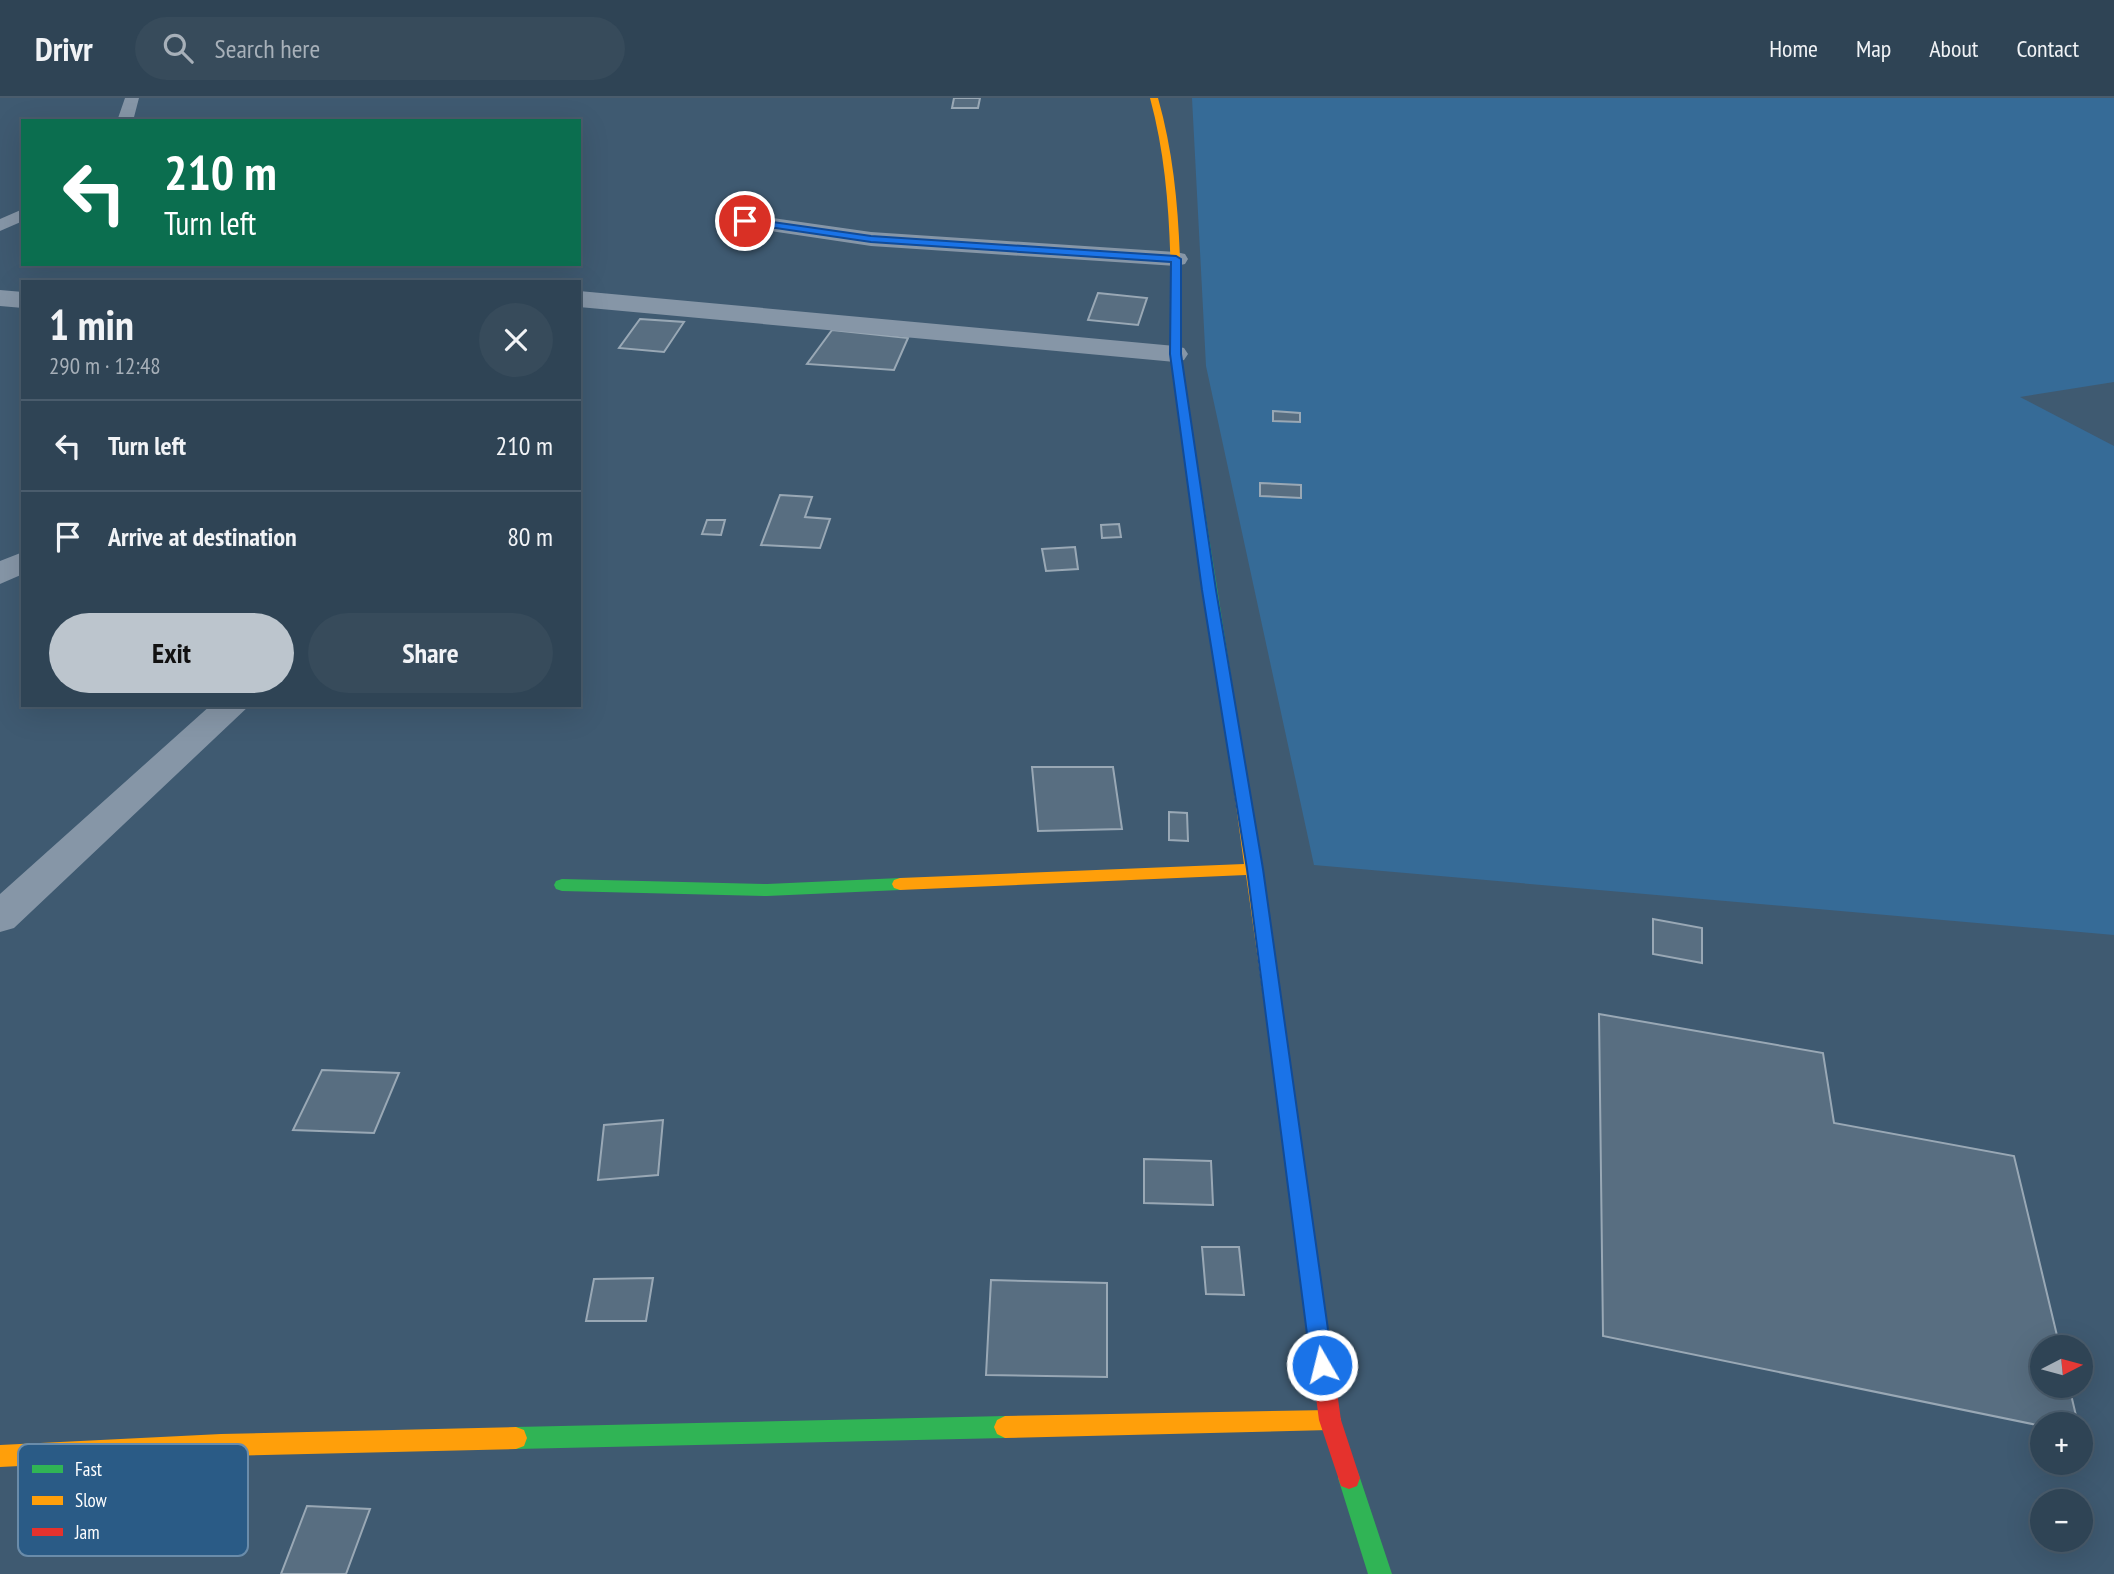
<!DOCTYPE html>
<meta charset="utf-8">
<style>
:root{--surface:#2f4455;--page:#374b5b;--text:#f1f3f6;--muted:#a7b0b9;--line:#4a5c6c;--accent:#bcc5cd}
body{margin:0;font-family:"PT Sans Narrow",sans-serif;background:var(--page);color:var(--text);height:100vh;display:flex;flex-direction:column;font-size:26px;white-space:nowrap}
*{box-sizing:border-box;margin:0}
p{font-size:23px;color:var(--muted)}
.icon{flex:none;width:38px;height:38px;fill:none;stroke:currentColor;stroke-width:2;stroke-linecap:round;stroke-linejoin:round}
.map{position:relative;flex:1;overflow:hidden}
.panel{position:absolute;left:21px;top:182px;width:560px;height:427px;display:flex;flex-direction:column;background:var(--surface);border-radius:0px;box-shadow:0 7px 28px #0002,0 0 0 2px var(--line)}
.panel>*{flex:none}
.top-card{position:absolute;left:21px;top:21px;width:560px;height:147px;border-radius:0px;box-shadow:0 7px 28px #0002,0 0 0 2px var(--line);background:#0b6e4f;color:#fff;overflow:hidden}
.needle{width:46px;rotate:84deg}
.controls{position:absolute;left:2030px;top:1237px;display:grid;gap:14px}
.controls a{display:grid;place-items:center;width:63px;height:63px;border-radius:50%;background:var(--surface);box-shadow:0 7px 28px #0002,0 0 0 2px var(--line);font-size:35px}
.pin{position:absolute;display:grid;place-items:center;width:60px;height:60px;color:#fff;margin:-30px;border:4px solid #fff;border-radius:50%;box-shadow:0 2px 7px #0007}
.me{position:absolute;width:77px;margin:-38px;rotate:352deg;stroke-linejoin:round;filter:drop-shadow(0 0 5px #0008)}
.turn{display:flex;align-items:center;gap:24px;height:147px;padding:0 28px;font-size:32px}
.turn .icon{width:91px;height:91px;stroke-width:2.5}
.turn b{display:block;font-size:49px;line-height:60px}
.round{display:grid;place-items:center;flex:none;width:74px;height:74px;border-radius:37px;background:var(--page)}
.overview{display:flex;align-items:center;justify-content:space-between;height:119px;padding:0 28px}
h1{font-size:42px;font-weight:700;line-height:52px}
.primary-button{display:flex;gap:14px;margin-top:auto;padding:14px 28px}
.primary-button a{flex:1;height:80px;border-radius:42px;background:var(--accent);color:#111;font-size:28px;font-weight:700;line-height:80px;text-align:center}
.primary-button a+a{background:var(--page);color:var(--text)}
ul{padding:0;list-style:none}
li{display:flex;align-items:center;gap:21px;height:91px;padding:0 28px;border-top:2px solid var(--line)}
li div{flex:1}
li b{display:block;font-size:26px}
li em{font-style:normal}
header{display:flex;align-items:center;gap:42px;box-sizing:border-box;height:98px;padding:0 35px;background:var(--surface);border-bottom:2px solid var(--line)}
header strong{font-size:33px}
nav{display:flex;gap:38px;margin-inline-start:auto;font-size:24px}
.search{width:490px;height:63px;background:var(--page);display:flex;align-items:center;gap:18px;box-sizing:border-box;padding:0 24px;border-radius:38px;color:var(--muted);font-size:26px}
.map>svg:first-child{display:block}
.green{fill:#366b97}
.building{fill:#586e81;stroke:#99a8b5;stroke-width:2}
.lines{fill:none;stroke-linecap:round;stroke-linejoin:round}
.lane{fill:#8696a7;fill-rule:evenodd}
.street{fill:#8696a7;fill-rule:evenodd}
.fast{fill:#30b455;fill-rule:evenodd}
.slow{fill:#ff9f0a;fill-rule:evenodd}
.jam{fill:#e5322d;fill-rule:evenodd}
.route{fill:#1a73e8;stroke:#114b97;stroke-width:2}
.key{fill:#2a5b86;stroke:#6a8caa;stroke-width:2}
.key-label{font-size:19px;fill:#fff}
</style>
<header>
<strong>Drivr</strong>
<div class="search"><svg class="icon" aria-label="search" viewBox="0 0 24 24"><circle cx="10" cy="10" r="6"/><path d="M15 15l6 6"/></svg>Search here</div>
<nav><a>Home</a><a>Map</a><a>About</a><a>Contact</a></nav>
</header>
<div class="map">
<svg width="2114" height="1476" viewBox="0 0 2114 1476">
<rect width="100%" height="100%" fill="#3f5a71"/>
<path class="green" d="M1192 0H2114V284L2020 299 2114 348V837L1314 767 1206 268Z"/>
<path class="building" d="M954 0H980L978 10H952Z
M1098 195 1147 200 1138 227 1088 222Z
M640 221 684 224 664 254 619 250Z
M832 232 908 240 894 272 807 266Z
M1273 313 1300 315V324L1273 323Z
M1260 385 1301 387V400L1260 398Z
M780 397 812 399 805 419 830 421 820 450 761 447Z
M707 422H725L721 437 702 436Z
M1119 426 1121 439 1102 440 1101 427Z
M1075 449 1078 471 1046 473 1042 451Z
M1032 669H1113L1122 731 1038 733Z
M1169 714 1187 715 1188 743 1169 742Z
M1653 821 1702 830V865L1653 856Z
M1599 916 1823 955 1834 1025 2014 1058 2060 1250H2042V1288H2069L2078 1326 2042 1328 1603 1238Z
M322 972 399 975 374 1035 293 1032Z
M663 1022 658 1077 598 1082 604 1027Z
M1144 1061 1211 1063 1213 1107 1144 1105Z
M1202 1149H1239L1244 1197 1206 1196Z
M653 1180 646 1223H586L594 1181Z
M991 1182 1107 1185V1279L986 1277Z
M307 1408 370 1411 346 1476H281Z"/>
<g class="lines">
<path class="lane" d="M125 0H139L133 23H117Z
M23 111V123L0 133V121Z"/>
<path class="street" d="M745 116 871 134 1176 154 1185 156 1188 161 1185 166 1176 168 871 148 737 128 733 123 737 118Z
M0 192 23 194V210L0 208Z
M579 193 1175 248 1184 250 1188 256 1184 262 1175 264 579 209Z
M23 454V476L0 486V463Z
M211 607H250L14 830 0 834V796Z"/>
<path class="fast" d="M1176 258 1181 261 1240 635 1233 640 1226 635 1171 261Z
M900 780 906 782 908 786 906 790 900 792 767 798 562 793 556 791 554 787 556 783 562 781 767 786Z
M1005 1318 1013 1322 1016 1329 1013 1336 1005 1340 516 1351 508 1348 505 1340 508 1332 516 1329Z
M1349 1369 1357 1372 1360 1380 1392 1476H1368L1338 1380 1341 1372Z"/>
<path class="slow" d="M1150 0H1158C1182 84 1181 175 1181 261L1176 264 1171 261C1171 175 1173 84 1150 0Z
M1233 630 1240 635 1281 898 1278 903 1272 905 1266 903 1263 898 1246 777 900 792 894 790 892 786 894 782 900 780 1244 766 1226 635Z
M1330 1312 1338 1315 1341 1322 1338 1329 1330 1332 1005 1340 997 1336 994 1329 997 1322 1005 1318Z
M516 1329 524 1332 527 1340 524 1348 516 1351 221 1358 0 1369V1347L221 1336Z"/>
<path class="jam" d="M1272 891 1278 893 1281 898 1341 1322 1360 1380 1357 1388 1349 1391 1341 1388 1319 1322 1263 898 1266 893Z"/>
</g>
<path class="route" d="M745 120 871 138 1176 158 1181 161V256L1216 492 1263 771 1333 1267 1330 1274 1322 1277 1315 1274 1311 1267 1247 771 1202 492 1170 256 1171 164 871 144 741 125Z"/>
<rect x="18" y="1346" width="230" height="112" rx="10" class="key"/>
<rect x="32" y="1367" width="31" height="8" fill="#30b455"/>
<rect x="32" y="1398" width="31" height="9" fill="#ff9f0a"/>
<rect x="32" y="1430" width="31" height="8" fill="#e5322d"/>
<g class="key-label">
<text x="75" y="1378">Fast</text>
<text x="75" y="1409">Slow</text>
<text x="75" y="1441">Jam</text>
</g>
</svg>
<div class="controls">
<a><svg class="needle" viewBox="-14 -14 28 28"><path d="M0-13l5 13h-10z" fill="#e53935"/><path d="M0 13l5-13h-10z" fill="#a7b0b9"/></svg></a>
<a>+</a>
<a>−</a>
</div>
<div class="pin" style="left:745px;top:123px;background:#d93025"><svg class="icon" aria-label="arrive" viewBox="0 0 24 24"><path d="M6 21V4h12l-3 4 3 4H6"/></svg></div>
<svg class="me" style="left:1322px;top:1267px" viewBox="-20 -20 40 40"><circle r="17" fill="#1a73e8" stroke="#fff" stroke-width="3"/><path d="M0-11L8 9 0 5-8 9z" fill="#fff"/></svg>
<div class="top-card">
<div class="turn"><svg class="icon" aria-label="left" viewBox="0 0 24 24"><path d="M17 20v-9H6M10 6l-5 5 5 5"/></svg><div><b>210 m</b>Turn left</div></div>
</div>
<section class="panel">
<div class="overview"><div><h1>1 min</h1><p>290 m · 12:48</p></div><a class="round"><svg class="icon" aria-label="close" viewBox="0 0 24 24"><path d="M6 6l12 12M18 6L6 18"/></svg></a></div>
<ul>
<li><svg class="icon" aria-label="left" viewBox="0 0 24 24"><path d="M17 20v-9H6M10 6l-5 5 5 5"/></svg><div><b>Turn left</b></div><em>210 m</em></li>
<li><svg class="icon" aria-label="arrive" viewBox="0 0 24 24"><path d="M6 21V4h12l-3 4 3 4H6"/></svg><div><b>Arrive at destination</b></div><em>80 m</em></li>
</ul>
<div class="primary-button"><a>Exit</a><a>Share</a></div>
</section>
</div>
